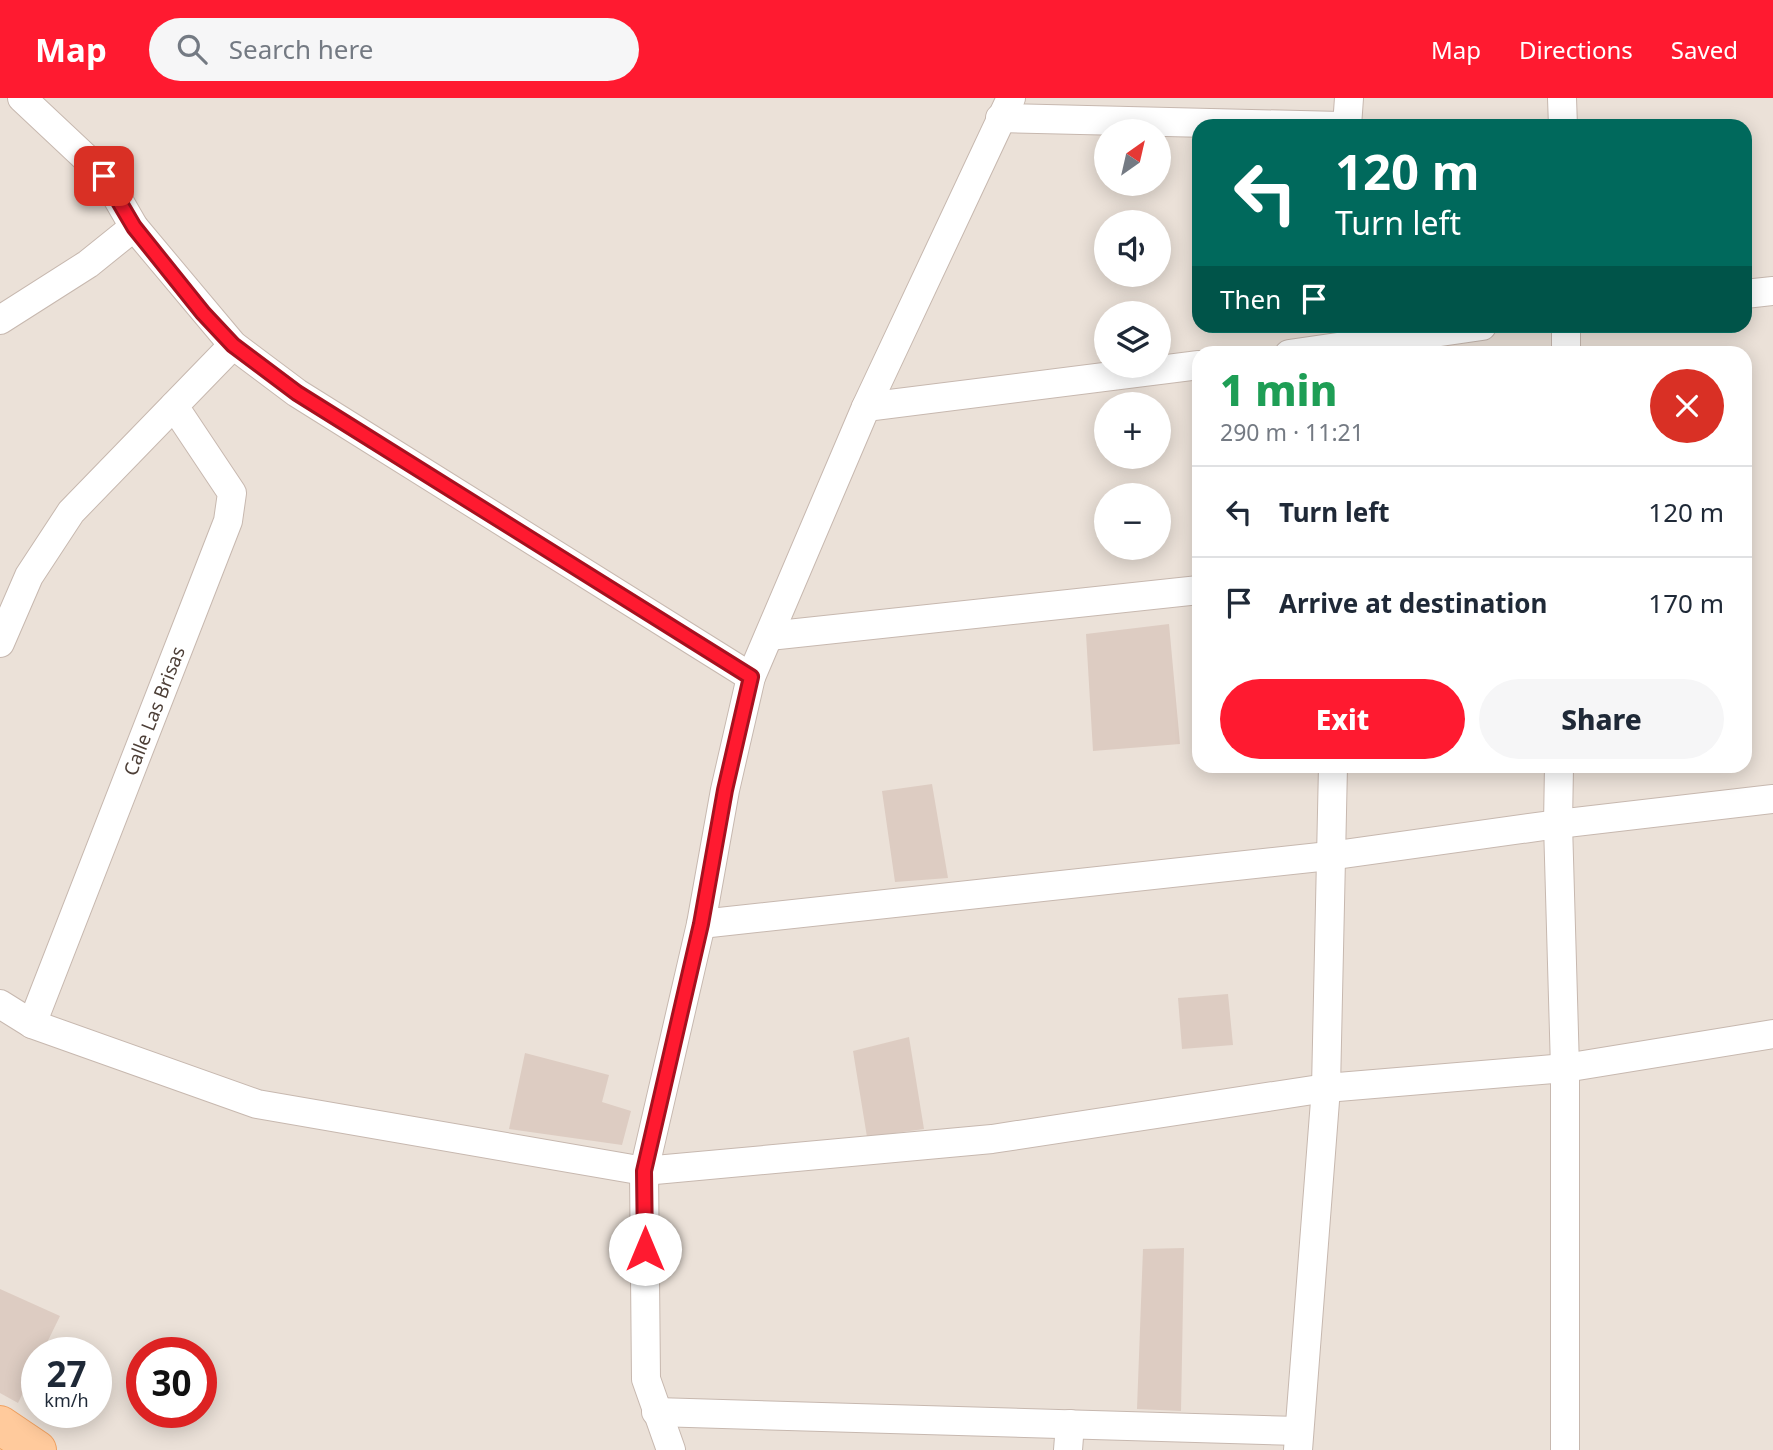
<!DOCTYPE html>
<meta charset="utf-8">
<style>
:root{--surface:#fff;--page:#f6f6f7;--text:#1f2937;--muted:#747a83;--line:#e0e1e3;--accent:#ff1a30}
body{margin:0;font-family:"Noto Sans",sans-serif;background:var(--page);color:var(--text);height:100vh;display:flex;flex-direction:column;font-size:26px;white-space:nowrap}
*{box-sizing:border-box;margin:0}
p{font-size:23px;color:var(--muted)}
.icon{flex:none;width:38px;height:38px;fill:none;stroke:currentColor;stroke-width:2;stroke-linecap:round;stroke-linejoin:round}
.map{position:relative;flex:1;overflow:hidden}
.sheet{position:absolute;left:1192px;top:248px;width:560px;height:427px;display:flex;flex-direction:column;background:var(--surface);border-radius:21px;box-shadow:0 4px 18px #0003}
.sheet>*{flex:none}
.hud{position:absolute;left:1192px;top:21px;width:560px;height:214px;border-radius:21px;box-shadow:0 4px 18px #0003;background:#00695c;color:#fff;overflow:hidden}
.needle{width:46px;rotate:34deg}
.fabs{position:absolute;left:1094px;top:21px;display:grid;gap:14px}
.fabs a{display:grid;place-items:center;width:77px;height:77px;border-radius:50%;background:var(--surface);box-shadow:0 4px 18px #0003;font-size:35px}
.speed{position:absolute;left:21px;top:1239px;display:flex;gap:14px;font-size:35px;font-weight:700;text-align:center}
.speed>*{display:grid;place-content:center;width:91px;height:91px;border-radius:50%;background:var(--surface);box-shadow:0 4px 18px #0003;line-height:1}
.speed small{font-size:18px;font-weight:400}
.speed .limit{border:10px solid #d22;background:#fff;color:#111}
.pin{position:absolute;display:grid;place-items:center;width:60px;height:60px;color:#fff;margin:-30px;border-radius:14px;box-shadow:0 4px 10px #0006}
.me{position:absolute;width:77px;margin:-38px;rotate:0deg;stroke-linejoin:round;filter:drop-shadow(0 0 5px #0008)}
.turn{display:flex;align-items:center;gap:24px;height:147px;padding:0 28px;font-size:32px}
.turn .icon{width:91px;height:91px;stroke-width:2.5}
.turn b{display:block;font-size:49px;line-height:60px}
.then{display:flex;align-items:center;height:66px;padding:0 28px;background:#0003;gap:14px;font-size:26px}
.round{display:grid;place-items:center;flex:none;width:74px;height:74px;border-radius:37px;background:var(--page)}
.summary{display:flex;align-items:center;justify-content:space-between;height:119px;padding:0 28px}
h1{font-size:42px;font-weight:800;line-height:52px;color:#1e9e55}
.button{display:flex;gap:14px;margin-top:auto;padding:14px 28px}
.button a{flex:1;height:80px;border-radius:42px;background:var(--accent);color:#fff;font-size:28px;font-weight:800;line-height:80px;text-align:center}
.button a+a{background:var(--page);color:var(--text)}
ul{padding:0;list-style:none}
li{display:flex;align-items:center;gap:21px;height:91px;padding:0 28px;border-top:2px solid var(--line)}
li div{flex:1}
li b{display:block;font-size:26px}
li em{font-style:normal}
header{display:flex;align-items:center;gap:42px;box-sizing:border-box;height:98px;padding:0 35px;background:var(--accent);color:#fff}
header strong{font-size:33px}
nav{display:flex;gap:38px;margin-inline-start:auto;font-size:24px}
.search{width:490px;height:63px;background:var(--page);display:flex;align-items:center;gap:18px;box-sizing:border-box;padding:0 24px;border-radius:38px;color:var(--muted);font-size:26px}
.map>svg:first-child{display:block}
.residential{fill:#ebe1d8;fill-rule:evenodd}
.building{fill:#ddccc2}
.lines{fill:none;stroke-linecap:round;stroke-linejoin:round}
.street-casing{stroke:#c7b8af;stroke-width:30}
.primary-casing{stroke:#f1a15f;stroke-width:40}
.street{stroke:#fff;stroke-width:28}
.primary{stroke:#ffca9c;stroke-width:38}
.route-casing{stroke:#a6111f;stroke-width:18}
.route{stroke:#ff1a30;stroke-width:12}
.labels{text-anchor:middle;dominant-baseline:central;stroke-width:5;stroke-linejoin:round;paint-order:stroke}
.street-label{font-size:19px;fill:#4d3f37;stroke:#fff}
</style>
<header>
<strong>Map</strong>
<div class="search"><svg class="icon" aria-label="search" viewBox="0 0 24 24"><circle cx="10" cy="10" r="6"/><path d="M15 15l6 6"/></svg>Search here</div>
<nav><a>Map</a><a>Directions</a><a>Saved</a></nav>
</header>
<div class="map">
<svg width="1773" height="1352" viewBox="0 0 1773 1352">
<rect width="100%" height="100%" fill="#f7f0eb"/>
<path class="residential" d="M0 0H1773V1352H0ZM1199 28H1745V228H1199ZM1106 33H1158V86H1106ZM1106 124H1158V177H1106ZM1106 215H1158V268H1106ZM1199 256H1745V668H1199ZM1106 306H1158V359H1106ZM1106 397H1158V450H1106ZM37 1255H96V1314H37ZM142 1255H201V1314H142Z"/>
<path class="building" d="M1169 526 1180 646 1093 653 1086 536Z
M932 686 948 780 895 784 882 693Z
M1228 896 1233 947 1182 951 1178 900Z
M909 939 924 1031 867 1039 853 953Z
M525 955 609 977 602 1004 631 1013 622 1047 509 1031Z
M1184 1150 1181 1313 1137 1311 1143 1151Z
M0 1191 60 1218 42 1255H37V1266L18 1305 0 1295Z"/>
<g class="lines">
<g class="street-casing">
<g id="street">
<path d="M22 0 104 77 134 129 233 247 297 295 751 579"/>
<path d="M1562 0 1563 28"/>
<path d="M1000 20 1341 28"/>
<path d="M1347 28 1349 0"/>
<path d="M1745 196 1773 193"/>
<path d="M0 222 88 166 134 129"/>
<path d="M1289 256 1482 228"/>
<path d="M1566 256V228"/>
<path d="M866 309 1199 267"/>
<path d="M769 538 1199 492"/>
<path d="M0 545 29 478 71 414 233 247"/>
<path d="M1559 668 1558 726 1565 970V1352"/>
<path d="M701 826 1329 758 1558 726 1773 701"/>
<path d="M0 906 32 926 257 1006 644 1073 992 1041 1326 990 1565 970 1773 936"/>
<path id="s1" d="M32 926 228 423 232 395 174 308"/>
<path d="M656 1314 1299 1333"/>
<path d="M671 1352 646 1281 644 1073 701 826 725 692 751 579 866 309 1011 0"/>
<path d="M1068 1352 1070 1326"/>
<path d="M1298 1352 1326 990 1333 668"/>
</g>
</g>
<g class="primary-casing">
<path id="primary" d="M0 1327 37 1352"/>
</g>
<use href="#street" class="street"/>
<use href="#primary" class="primary"/>
</g>
<g class="lines">
<g class="route-casing">
<path id="route" d="M104 78 134 129 203 215 233 247 297 295 751 579 725 692 701 826 644 1073 645 1151"/>
</g>
<use href="#route" class="route"/>
</g>
<g class="labels">
<g class="street-label">
<text stroke="none"><textPath href="#s1" startOffset="336">Calle Las Brisas</textPath></text>
</g>
</g>
</svg>
<div class="fabs">
<a><svg class="needle" viewBox="-14 -14 28 28"><path d="M0-13l5 13h-10z" fill="#e53935"/><path d="M0 13l5-13h-10z" fill="#747a83"/></svg></a>
<a><svg class="icon" aria-label="sound" viewBox="0 0 24 24"><path d="M4 9h4l5-4v14l-5-4H4zM17 9q2 3 0 6"/></svg></a>
<a><svg class="icon" aria-label="layers" viewBox="0 0 24 24"><path d="M12 4l9 5-9 5-9-5zM3 14l9 5 9-5"/></svg></a>
<a>+</a>
<a>−</a>
</div>
<div class="speed"><div>27<small>km/h</small></div><div class="limit">30</div></div>
<div class="pin" style="left:104px;top:78px;background:#d93025"><svg class="icon" aria-label="arrive" viewBox="0 0 24 24"><path d="M6 21V4h12l-3 4 3 4H6"/></svg></div>
<svg class="me" style="left:645px;top:1151px" viewBox="-20 -20 40 40"><circle r="19" fill="#fff"/><path d="M0-13L10 11 0 6-10 11z" fill="#ff1a30"/></svg>
<div class="hud">
<div class="turn"><svg class="icon" aria-label="left" viewBox="0 0 24 24"><path d="M17 20v-9H6M10 6l-5 5 5 5"/></svg><div><b>120 m</b>Turn left</div></div>
<div class="then">Then<svg class="icon" aria-label="arrive" viewBox="0 0 24 24"><path d="M6 21V4h12l-3 4 3 4H6"/></svg></div>
</div>
<section class="sheet">
<div class="summary"><div><h1>1 min</h1><p>290 m · 11:21</p></div><a class="round" style="background:#d93025;color:#fff"><svg class="icon" aria-label="close" viewBox="0 0 24 24"><path d="M6 6l12 12M18 6L6 18"/></svg></a></div>
<ul>
<li><svg class="icon" aria-label="left" viewBox="0 0 24 24"><path d="M17 20v-9H6M10 6l-5 5 5 5"/></svg><div><b>Turn left</b></div><em>120 m</em></li>
<li><svg class="icon" aria-label="arrive" viewBox="0 0 24 24"><path d="M6 21V4h12l-3 4 3 4H6"/></svg><div><b>Arrive at destination</b></div><em>170 m</em></li>
</ul>
<div class="button"><a>Exit</a><a>Share</a></div>
</section>
</div>
